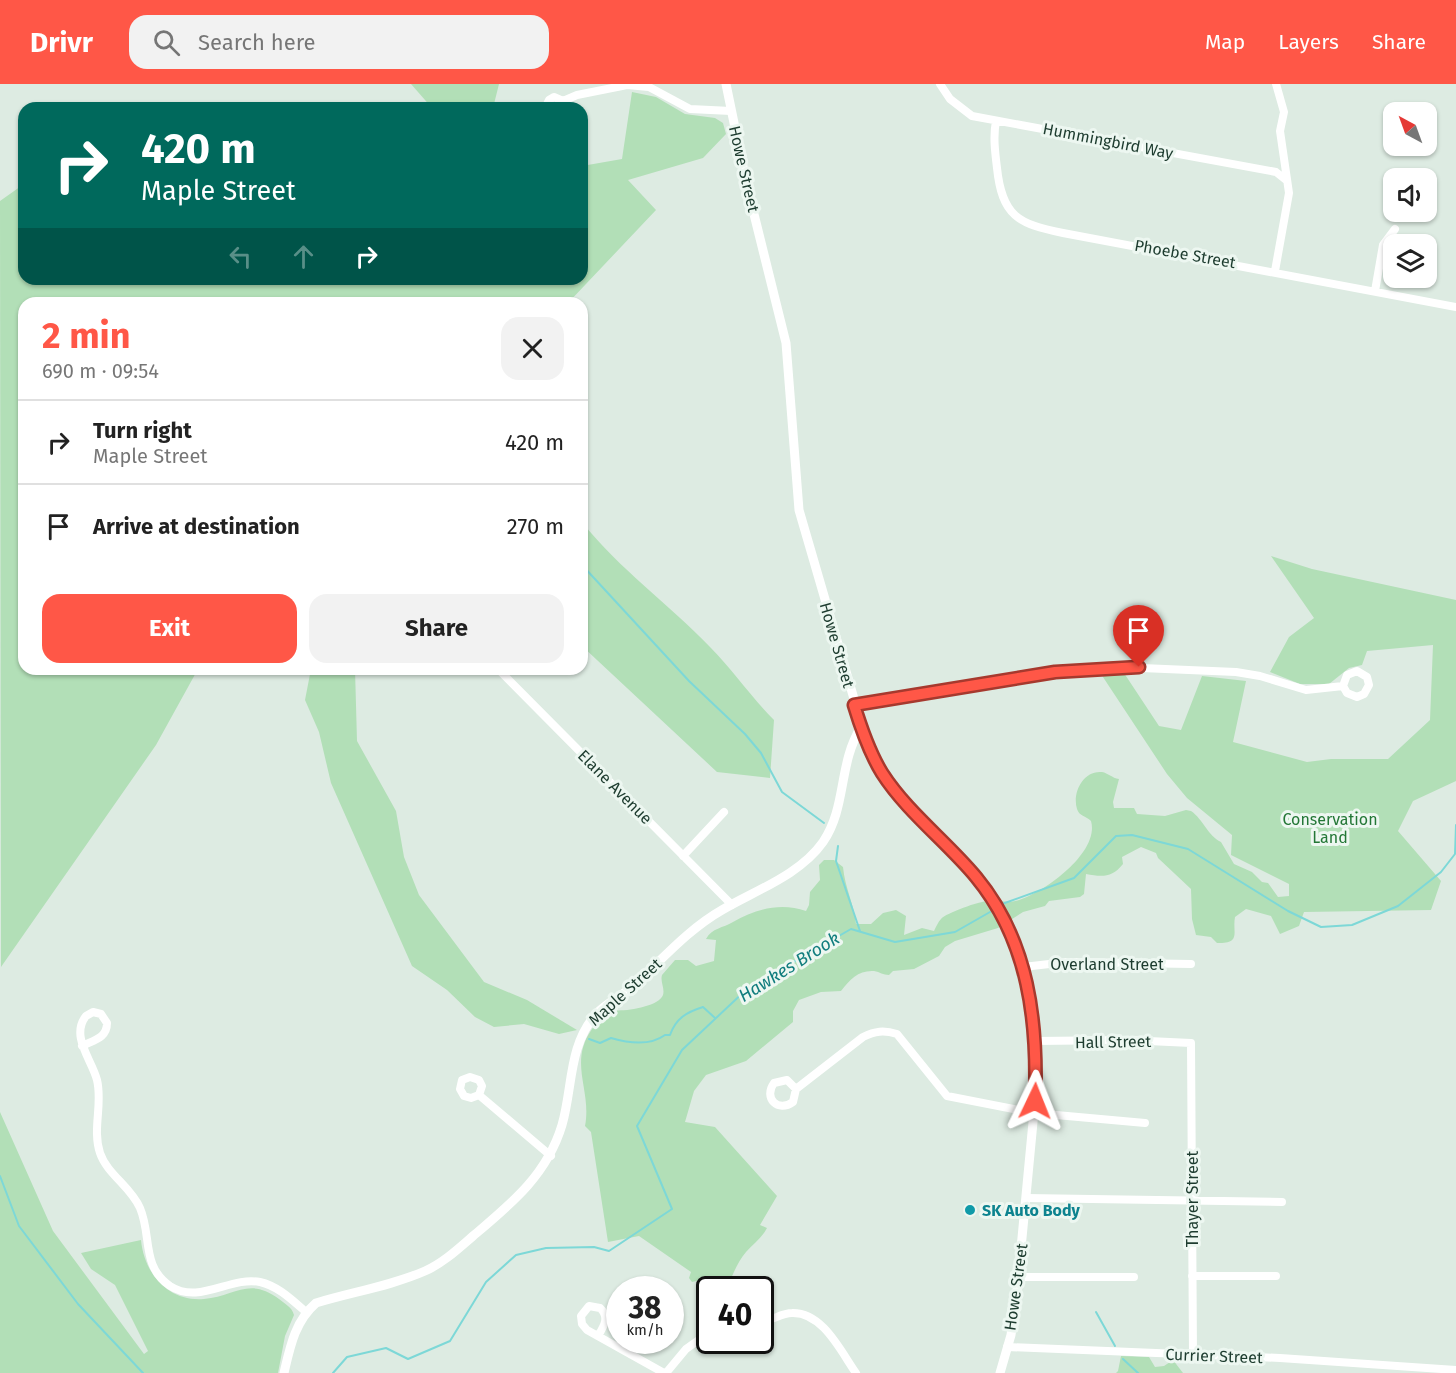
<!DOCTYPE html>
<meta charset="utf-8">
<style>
:root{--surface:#fff;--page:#f2f2f2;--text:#222;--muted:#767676;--line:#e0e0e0;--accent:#ff5747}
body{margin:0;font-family:"Fira Sans",sans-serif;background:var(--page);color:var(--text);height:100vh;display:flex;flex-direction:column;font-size:22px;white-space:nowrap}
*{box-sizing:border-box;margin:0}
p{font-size:20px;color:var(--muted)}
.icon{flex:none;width:33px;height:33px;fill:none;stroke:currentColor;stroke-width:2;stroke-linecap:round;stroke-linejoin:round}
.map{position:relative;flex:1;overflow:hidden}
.details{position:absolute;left:18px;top:213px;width:570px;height:378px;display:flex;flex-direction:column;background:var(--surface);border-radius:18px;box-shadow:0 2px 4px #0004}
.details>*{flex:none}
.hud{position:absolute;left:18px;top:18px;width:570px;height:183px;border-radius:18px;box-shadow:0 2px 4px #0004;background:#00695c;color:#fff;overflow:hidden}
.needle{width:39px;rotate:319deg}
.buttons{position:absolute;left:1383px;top:18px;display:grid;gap:12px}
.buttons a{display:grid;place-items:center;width:54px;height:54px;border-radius:12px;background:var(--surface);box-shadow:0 2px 4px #0004;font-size:30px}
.speed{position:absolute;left:606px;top:1192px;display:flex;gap:12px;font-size:30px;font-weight:700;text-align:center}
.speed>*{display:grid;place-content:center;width:78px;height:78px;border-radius:50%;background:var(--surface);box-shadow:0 2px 4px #0004;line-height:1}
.speed small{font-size:15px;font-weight:400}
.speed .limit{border:3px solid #111;border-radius:9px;background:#fff;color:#111}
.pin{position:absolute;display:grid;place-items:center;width:51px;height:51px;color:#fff;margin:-62px -26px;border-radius:50% 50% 50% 0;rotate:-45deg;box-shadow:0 0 6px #0007}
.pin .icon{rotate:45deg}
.me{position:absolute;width:66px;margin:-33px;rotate:2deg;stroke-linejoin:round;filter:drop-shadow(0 0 4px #0008)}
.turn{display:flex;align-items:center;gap:21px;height:126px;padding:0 24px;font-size:27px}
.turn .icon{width:78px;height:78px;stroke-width:2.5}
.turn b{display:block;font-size:42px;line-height:51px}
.lanes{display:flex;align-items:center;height:57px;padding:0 24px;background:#0003;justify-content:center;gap:30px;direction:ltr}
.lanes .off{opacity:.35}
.round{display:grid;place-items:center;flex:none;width:63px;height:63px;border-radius:18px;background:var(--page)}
.summary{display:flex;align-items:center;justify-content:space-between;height:102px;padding:0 24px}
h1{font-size:36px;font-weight:700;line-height:45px;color:var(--accent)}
.action{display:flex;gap:12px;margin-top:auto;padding:12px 24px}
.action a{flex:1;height:69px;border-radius:18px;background:var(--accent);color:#fff;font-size:24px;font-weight:700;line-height:69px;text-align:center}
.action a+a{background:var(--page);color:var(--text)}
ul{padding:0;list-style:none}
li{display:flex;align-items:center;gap:18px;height:84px;padding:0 24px;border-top:2px solid var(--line)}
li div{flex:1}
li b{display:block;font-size:22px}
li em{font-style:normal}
header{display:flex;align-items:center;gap:36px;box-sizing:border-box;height:84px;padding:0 30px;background:var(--accent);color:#fff}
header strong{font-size:28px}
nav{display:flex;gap:33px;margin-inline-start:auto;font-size:21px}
.search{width:420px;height:54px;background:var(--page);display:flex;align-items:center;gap:15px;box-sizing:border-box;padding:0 21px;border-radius:18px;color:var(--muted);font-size:22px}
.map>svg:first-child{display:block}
.green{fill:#b2dfb7}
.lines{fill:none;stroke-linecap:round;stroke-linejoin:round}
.stream{stroke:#7dd8d7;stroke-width:2}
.minor{stroke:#fff;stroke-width:8}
.tertiary{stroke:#fff;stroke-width:9}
.route-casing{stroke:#a6392e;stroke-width:15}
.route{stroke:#ff5747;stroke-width:10}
.culture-dot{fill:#0f9aa8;stroke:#edf7f1;stroke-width:2}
.labels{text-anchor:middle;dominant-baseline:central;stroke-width:6;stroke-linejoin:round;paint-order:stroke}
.street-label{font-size:16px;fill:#1d3c2f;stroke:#edf7f1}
.park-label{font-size:16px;fill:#237736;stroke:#edf7f1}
.culture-label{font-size:16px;font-weight:bold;fill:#0d838f;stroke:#edf7f1;text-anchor:start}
.water-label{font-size:18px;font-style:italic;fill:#117d7e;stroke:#edf7f1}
</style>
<header>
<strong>Drivr</strong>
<div class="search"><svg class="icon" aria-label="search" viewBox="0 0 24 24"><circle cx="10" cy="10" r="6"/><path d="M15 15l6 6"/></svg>Search here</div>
<nav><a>Map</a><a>Layers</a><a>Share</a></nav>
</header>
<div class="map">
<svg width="1456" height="1289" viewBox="0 0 1456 1289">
<rect width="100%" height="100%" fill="#ddebe2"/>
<path class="green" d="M411 0H499L493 24H432Z
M632 8 656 13 685 30 715 34 723 39 726 50 703 74 628 96 656 126 568 219H24V585H198L156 661 1 883 0 117 24 100V195H582V82L622 75Z
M582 438C619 485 669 520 710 563 733 586 751 613 774 636L770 694 717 688 582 562Z
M1271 472 1312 485 1456 516V697L1413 717 1398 747 1441 797 1431 826 1304 828 1299 842 1280 850 1271 832 1246 825 1235 833C1232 848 1242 860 1217 859L1211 853 1196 851 1192 835 1191 805 1158 774 1156 769 1141 763 1122 773 1123 780C1112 794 1102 793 1086 790L1084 810 1080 813 1049 817 1045 822 1023 828 998 844 955 857 945 863 939 872 914 885 893 887 889 891C883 891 880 888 874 887 859 886 850 895 841 907L821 908 799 916 793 927V938L746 977 706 991 694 1007 685 1038 715 1043 777 1112 760 1141 767 1144C762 1154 753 1160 746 1168 737 1178 732 1194 725 1206L704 1195 692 1198 689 1194 691 1188 639 1152 608 1158 591 1048 585 1042C592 1006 568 979 592 945 598 938 606 933 613 926 622 928 659 923 663 911 665 904 660 898 662 891L675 876H688L696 882 714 877 716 856 706 855C712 844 723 844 733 838 755 825 781 818 806 827L809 821 810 808 820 796 819 781 824 776H834L843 783C845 804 854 820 856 840H871L883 829 896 826 906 832 904 851 922 844 934 847C936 843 938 838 941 835 946 829 980 817 988 817 999 816 1007 820 1019 816 1045 808 1100 768 1091 737 1086 732 1079 732 1077 725 1072 709 1083 686 1102 688 1108 689 1112 694 1119 695L1113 718 1114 724H1134L1137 730 1165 732 1186 726 1191 727C1203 735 1208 752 1221 758L1234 780 1252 788 1262 798 1268 799 1278 813 1289 812V800L1231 771 1232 751 1187 714 1167 690 1099 587 1122 586 1159 642 1181 646 1202 592 1246 597 1233 658 1307 678 1331 675H1388L1430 636 1433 561 1367 567 1362 581 1349 584 1329 600H1300L1270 588 1289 553 1314 534Z
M311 585H355L357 657 396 727 404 773 419 811 484 898 527 916 577 946 559 950 524 940 494 943 475 933 447 906 412 882 331 699 319 648 305 616Z
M0 1028 53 1147 144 1270 148 1267 115 1201 91 1185 81 1169 141 1156C144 1189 168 1218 204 1215 234 1213 249 1192 279 1215 285 1220 292 1223 294 1231L285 1252 278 1289H0Z
M1121 1272 1149 1273 1155 1283 1164 1282 1173 1276 1183 1289H1116L1118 1287Z"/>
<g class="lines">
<path class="stream" d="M582 481 689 597 745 650 761 669 782 708 824 739
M838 762 836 777 860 847
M1002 820 1074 794 1116 752 1132 751 1188 765 1288 827 1321 843 1352 841 1398 822 1441 788 1455 770 1456 741
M589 955 600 959 611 954C628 959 650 962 665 951H670C676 934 687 928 703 923L715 934
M0 1092 19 1142 78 1220 143 1289
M1096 1228 1115 1262
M1123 1275 1138 1289
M333 1289 347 1273 386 1264 408 1275 450 1257 486 1198 516 1171 546 1164 594 1163 609 1167 672 1125 637 1042 682 966 748 904 851 845 895 858 955 848 990 828"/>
<path class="minor" d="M940 0 950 15 972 32 1276 88 1286 96
M563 17 577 11 627 1 649 3 690 25 731 27
M545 24 549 16 554 13 563 17 565 24
M996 37C993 52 995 68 997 84 1002 132 1018 140 1063 149L1456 223
M1275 187 1289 109 1280 47 1284 28 1276 0
M1375 207 1383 161 1395 145
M498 585 732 821
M854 621 1055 588 1118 583 1236 588 1260 592 1306 606 1343 602 1347 591 1357 587 1367 593 1369 601 1364 610 1357 613 1347 609 1343 602
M683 772 724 728
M1023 883 1067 878 1191 880
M1035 957 1127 956 1191 959 1193 1271
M82 962C94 956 107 954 107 939L101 930 93 928 86 932C70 952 92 976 97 996 103 1020 92 1045 100 1069 107 1090 131 1103 140 1124 152 1152 141 1182 170 1202 199 1221 230 1192 260 1198 278 1202 292 1216 306 1228
M796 1005 793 1018C778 1029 763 1014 774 999L787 996 796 1005 863 953C875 947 884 946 897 950L947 1012 1034 1029 1145 1039
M479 1011 471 1014 464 1012 460 1005 462 996 470 993 479 996 482 1002 479 1011 551 1072
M1026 1114 1282 1118
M1192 1192H1276
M1019 1193H1134
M760 1238C772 1237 781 1229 792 1229 823 1228 841 1268 856 1289
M598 1252C604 1242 610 1233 600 1224L589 1222 581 1232 582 1240 587 1246 664 1289
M1007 1263 1280 1274 1456 1286
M666 1289 686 1265 710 1248"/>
<path class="tertiary" d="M726 0 747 102 786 259 799 426 866 656 890 700 967 783 991 813 1011 849 1027 894 1035 948V1017L1016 1217 1011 1251 1000 1289
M284 1289C290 1263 295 1237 316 1219 352 1208 391 1202 425 1187 443 1179 458 1165 473 1152 511 1120 547 1091 562 1041 573 1003 568 962 596 930 606 919 620 913 632 903 661 877 687 846 722 826 754 807 800 791 823 758 847 723 838 680 861 643"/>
</g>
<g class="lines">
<g class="route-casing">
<path id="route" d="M1035 1017C1038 938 1029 857 976 793 947 758 907 728 882 689 869 668 861 644 854 621L1055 588 1139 583"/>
</g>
<use href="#route" class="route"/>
</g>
<circle class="culture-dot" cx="970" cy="1126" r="6"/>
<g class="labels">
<g class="street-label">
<text transform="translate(1108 57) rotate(11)">Hummingbird Way</text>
<text transform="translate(744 85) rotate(77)">Howe Street</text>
<text transform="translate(1185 170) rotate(10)">Phoebe Street</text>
<text transform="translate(837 561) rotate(74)">Howe Street</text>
<text transform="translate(615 703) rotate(45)">Elane Avenue</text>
<text x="1107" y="880">Overland Street</text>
<text transform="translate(625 908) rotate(-42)">Maple Street</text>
<text transform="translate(1113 958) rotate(-1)">Hall Street</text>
<text transform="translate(1192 1115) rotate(-90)">Thayer Street</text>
<text transform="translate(1016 1203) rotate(-82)">Howe Street</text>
<text transform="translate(1214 1272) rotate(2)">Currier Street</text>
</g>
<g class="park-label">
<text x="1330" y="735">Conservation<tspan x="1330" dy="18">Land</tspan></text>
</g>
<g class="culture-label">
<text x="982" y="1126">SK Auto Body</text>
</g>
<g class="water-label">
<text transform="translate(789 883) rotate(-32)">Hawkes Brook</text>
</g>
</g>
</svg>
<div class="buttons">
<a><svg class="needle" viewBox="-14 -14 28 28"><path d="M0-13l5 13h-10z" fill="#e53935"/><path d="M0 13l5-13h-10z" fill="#767676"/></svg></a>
<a><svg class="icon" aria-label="sound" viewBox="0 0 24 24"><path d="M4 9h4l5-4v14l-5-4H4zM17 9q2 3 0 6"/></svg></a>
<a><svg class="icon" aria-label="layers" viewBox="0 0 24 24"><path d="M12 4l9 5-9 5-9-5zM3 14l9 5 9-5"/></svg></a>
</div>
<div class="speed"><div>38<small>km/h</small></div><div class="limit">40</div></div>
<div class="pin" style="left:1139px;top:583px;background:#d93025"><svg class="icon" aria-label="arrive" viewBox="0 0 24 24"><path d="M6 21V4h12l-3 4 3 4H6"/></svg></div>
<svg class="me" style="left:1035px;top:1017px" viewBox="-20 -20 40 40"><path d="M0-17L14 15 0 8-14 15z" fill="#ff5747" stroke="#fff" stroke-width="4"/></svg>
<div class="hud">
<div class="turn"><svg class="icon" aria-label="right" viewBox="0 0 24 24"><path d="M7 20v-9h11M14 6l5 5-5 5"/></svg><div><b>420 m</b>Maple Street</div></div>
<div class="lanes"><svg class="icon off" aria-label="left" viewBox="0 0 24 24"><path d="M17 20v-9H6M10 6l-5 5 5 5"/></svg><svg class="icon off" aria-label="ahead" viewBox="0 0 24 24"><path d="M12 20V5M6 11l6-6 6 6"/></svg><svg class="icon" aria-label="right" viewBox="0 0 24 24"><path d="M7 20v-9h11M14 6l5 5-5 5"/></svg></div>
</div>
<section class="details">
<div class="summary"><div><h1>2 min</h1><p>690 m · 09:54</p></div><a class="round"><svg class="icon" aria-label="close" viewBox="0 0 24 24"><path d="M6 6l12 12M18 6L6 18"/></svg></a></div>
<ul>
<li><svg class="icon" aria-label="right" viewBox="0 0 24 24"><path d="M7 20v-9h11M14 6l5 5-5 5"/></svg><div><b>Turn right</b><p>Maple Street</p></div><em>420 m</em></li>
<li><svg class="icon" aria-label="arrive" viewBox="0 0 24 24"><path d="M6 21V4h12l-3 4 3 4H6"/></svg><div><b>Arrive at destination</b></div><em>270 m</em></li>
</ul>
<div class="action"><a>Exit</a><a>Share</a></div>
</section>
</div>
